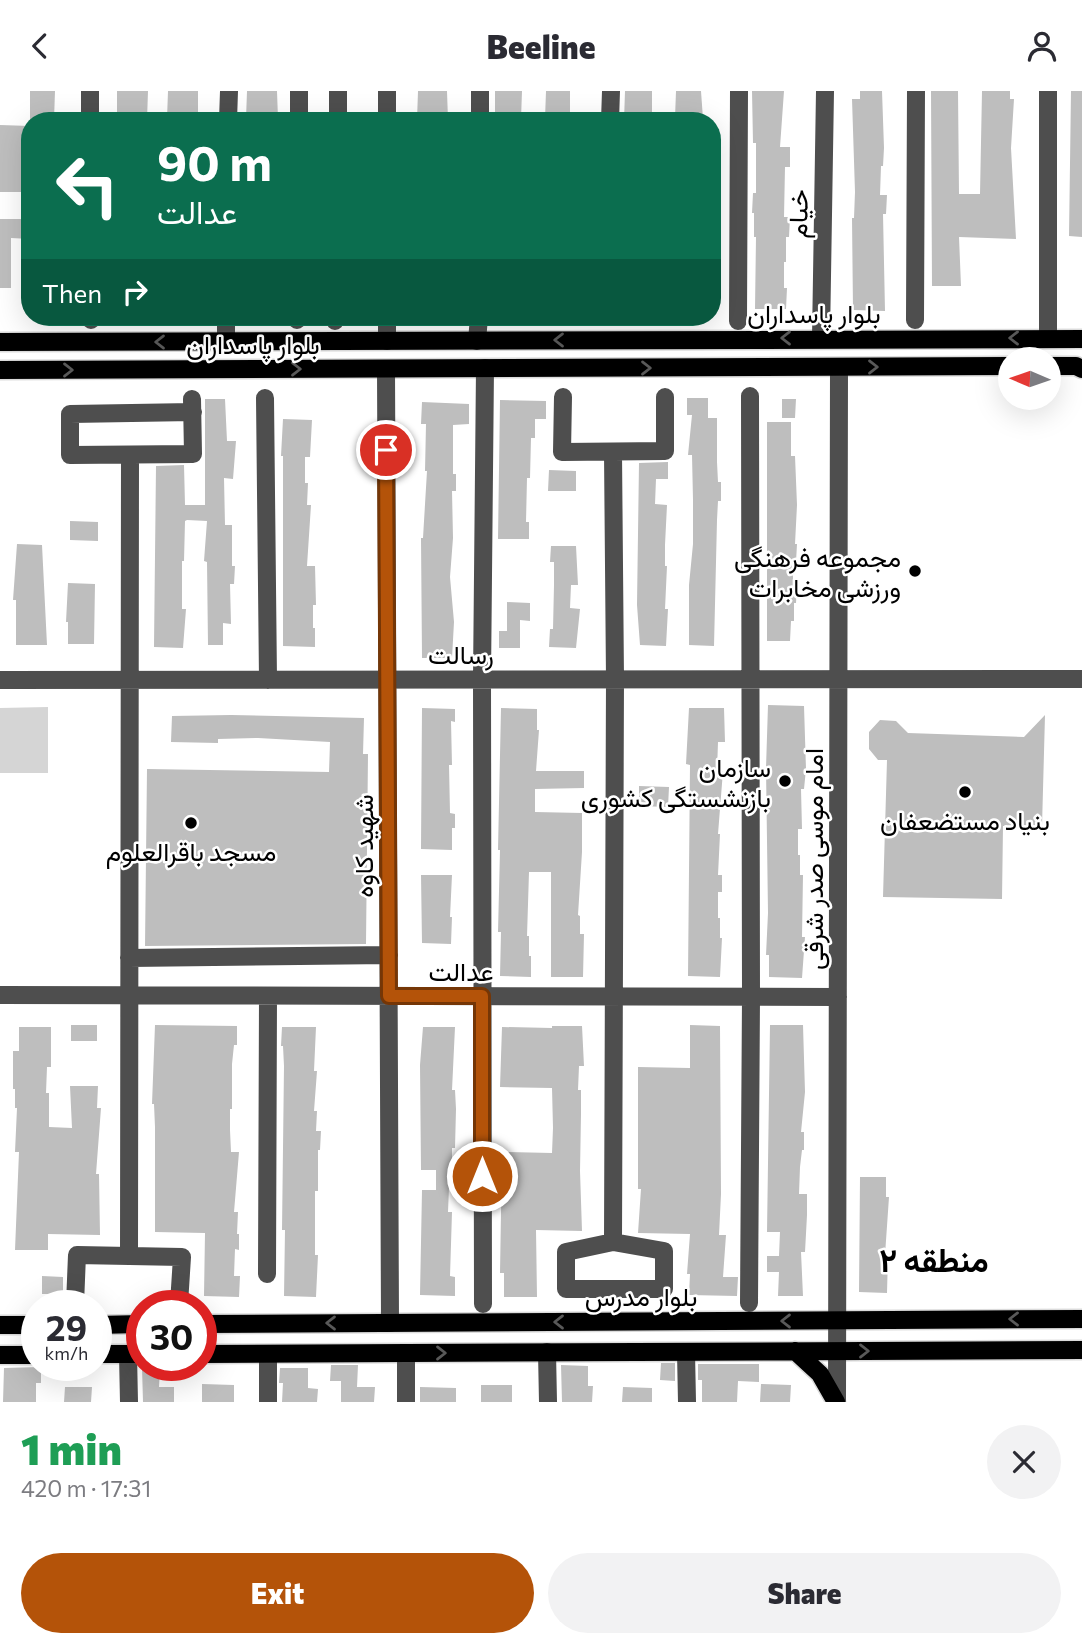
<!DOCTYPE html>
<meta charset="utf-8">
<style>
:root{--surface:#fff;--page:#f2f2f3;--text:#2b2b33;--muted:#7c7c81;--accent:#b45309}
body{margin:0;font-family:Commissioner,Vazirmatn,sans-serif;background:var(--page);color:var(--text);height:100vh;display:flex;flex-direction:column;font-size:26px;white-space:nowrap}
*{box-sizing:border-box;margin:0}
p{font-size:23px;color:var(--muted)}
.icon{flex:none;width:38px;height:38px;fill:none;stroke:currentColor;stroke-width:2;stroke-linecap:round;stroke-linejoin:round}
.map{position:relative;height:1311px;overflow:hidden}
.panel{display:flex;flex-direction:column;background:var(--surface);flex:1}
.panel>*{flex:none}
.hud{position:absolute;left:21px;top:21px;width:700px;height:214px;border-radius:28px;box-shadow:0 7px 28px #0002;background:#0b6e4f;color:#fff;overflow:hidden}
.needle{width:46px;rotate:272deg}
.tools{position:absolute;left:998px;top:256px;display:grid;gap:14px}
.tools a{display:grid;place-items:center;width:63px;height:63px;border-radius:50%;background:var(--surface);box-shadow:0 7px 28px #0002;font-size:35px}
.speed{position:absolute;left:21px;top:1199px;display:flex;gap:14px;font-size:35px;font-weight:700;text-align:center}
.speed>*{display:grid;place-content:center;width:91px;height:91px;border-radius:50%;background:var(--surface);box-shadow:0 7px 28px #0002;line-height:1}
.speed small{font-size:18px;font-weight:400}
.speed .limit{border:10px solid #d22;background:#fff;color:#111}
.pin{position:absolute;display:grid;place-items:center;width:60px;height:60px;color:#fff;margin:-30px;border:4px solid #fff;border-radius:50%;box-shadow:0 2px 7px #0007}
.me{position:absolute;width:77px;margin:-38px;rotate:0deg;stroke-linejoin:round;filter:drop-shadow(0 0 5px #0008)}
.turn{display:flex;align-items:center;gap:24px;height:147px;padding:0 21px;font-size:32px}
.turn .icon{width:91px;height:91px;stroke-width:2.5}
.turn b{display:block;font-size:49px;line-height:60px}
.then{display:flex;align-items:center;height:66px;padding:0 21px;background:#0003;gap:14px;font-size:26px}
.round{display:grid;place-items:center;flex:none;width:74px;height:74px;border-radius:37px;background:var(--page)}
.headline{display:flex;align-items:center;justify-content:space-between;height:119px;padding:0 21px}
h1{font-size:42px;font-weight:800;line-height:52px;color:#1e9e55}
.cta{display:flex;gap:14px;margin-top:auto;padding:14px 21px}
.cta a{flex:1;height:80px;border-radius:42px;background:var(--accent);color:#fff;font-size:28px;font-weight:800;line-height:80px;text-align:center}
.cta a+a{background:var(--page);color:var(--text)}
header{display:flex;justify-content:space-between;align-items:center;height:91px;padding:0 21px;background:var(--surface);font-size:32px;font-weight:800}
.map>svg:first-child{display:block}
.green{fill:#d5d5d5}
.building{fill:#bebebe}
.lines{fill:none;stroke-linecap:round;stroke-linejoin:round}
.major-casing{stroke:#dbdbdb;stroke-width:21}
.minor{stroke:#4e4e4e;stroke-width:18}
.major{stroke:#000;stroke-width:18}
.oneway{stroke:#595959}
.route-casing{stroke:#753606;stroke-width:18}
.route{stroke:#b45309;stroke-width:12}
.poi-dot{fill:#000;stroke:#fff;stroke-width:2.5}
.labels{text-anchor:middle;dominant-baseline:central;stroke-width:5;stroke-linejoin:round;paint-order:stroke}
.street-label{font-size:26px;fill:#000;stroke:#fff}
.poi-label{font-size:26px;fill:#000;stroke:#fff;text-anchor:end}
.district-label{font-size:33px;font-weight:bold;fill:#000;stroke:#fff}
</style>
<header><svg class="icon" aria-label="back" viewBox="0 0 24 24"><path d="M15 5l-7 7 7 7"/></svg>Beeline<svg class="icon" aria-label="person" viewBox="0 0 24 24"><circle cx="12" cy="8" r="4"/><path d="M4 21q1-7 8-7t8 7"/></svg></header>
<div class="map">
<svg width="1082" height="1311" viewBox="0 0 1082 1311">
<rect width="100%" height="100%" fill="#fff"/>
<path class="green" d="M48 616V682H0V617Z"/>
<path class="building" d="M30 0H55L54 29H30Z
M117 0H148L147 29H117Z
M168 0H198V29L167 28Z
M247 0H277L278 28H246Z
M418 0H447L448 29H417Z
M495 0H522L521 28H495Z
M546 0H570V29L545 28Z
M625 0H652V30H624Z
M676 0H701L703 28 675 27Z
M752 0H784L780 56H790V76H785L784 126H790L789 146H786V171H784V197H787L786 218H755L756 146H754V122H752L753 102H756V52H753Z
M860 0H882L884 57 883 75H881L880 104H887L886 123H883L885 220 853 219 852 127H854L855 101 852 8H860Z
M931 0H958L959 103H980L982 0H1010V8H1014L1011 57 1016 148 959 146 961 195H932Z
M1071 0H1082V146L1069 145Z
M0 34 30 35V101H0Z
M0 128H30V148L11 147V197H0Z
M687 307H708V327H717V371L718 391H721V410H718L717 429 714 555 689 554V494L693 453V409L692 364H688L692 324H687Z
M205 308H225L227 350H236L233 388 224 387 225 434H232V475H235L234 493H230L231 533 223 532V554H208L207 471 204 470 207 430 187 429 185 430 184 470H182V518H186L183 557 154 556 156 375 184 374 185 414H205Z
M782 308H796L795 327H782Z
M500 309 546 310V328H535V347H531L530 387H527L526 431H529V448H498Z
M422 311 469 313V333L453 334V383H456V400H452L453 447 450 486 454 531 452 567H422L421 447H423L427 380H425L426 333H421Z
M283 328 312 329 310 366H305V392H308L307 414H311L307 475H315L316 514H313V537H315V556L283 555V365H281Z
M767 331H791V365H795L797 414 795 453H797L796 471H793V495H797L796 512H794V530H791L790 550H767Z
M668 371V388H656L655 413 667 414 665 454V475H667L665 518H668L666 555 640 554 637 514 639 372Z
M549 379 576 380V400H548Z
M70 430 98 431V450L70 449Z
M17 453 42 454 47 554H16V509H13Z
M551 455H576L578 494H571L570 517 580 518 576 557 549 556 550 538H553L554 494V471H550Z
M68 492 95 493 94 553H68V531H66Z
M507 511 530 512V530L520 529V557H499V540H507Z
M768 614 804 615 806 678 804 698H801L802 738H798V764H800V784H803L802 846H805L802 887 769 886V864H766L768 822 766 677Z
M422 617 455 618V631L451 630 452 674H449L450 722 455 723V737H452V759L421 758Z
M501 617 537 618V639H539L536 680H584V697L535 698V721L582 722V761L578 824 580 825V843H584L583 886H551V781H529L527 845H529V865H531V886L500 885 501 841H498L500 759H498Z
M689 617H724L725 651H718L717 680H723L718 743H720L718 784H722V801H718V827H720V847H722L720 886 688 885 690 674 686 673Z
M231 624 364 627 363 663H368L366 853 145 855 147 678 329 681 330 651 258 647 218 648V652L171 651 172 625Z
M1045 624 1042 736 1003 735 1002 808 883 806 887 669H878L869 658V641L880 629 896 630 908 642 1024 646Z
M639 695 669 696 668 716 639 715Z
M421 784H452L450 826H452L451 853 422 852Z
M71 934H97V950H71Z
M155 934 237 935V954H234L232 973V1018H230V1039L231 1061H239L234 1121H238L237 1143H239V1159L235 1158 234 1185H240L239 1206 204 1205 205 1142 155 1141V1036L154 1013H152Z
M690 934 720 935 721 1103 719 1144H726L723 1186H738L737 1205 689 1204 690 1183H687L690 1143 638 1142 641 1098H638V976L690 977Z
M770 934H803L805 1001 801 1041H804V1059H802L800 1076 799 1103H807V1124L805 1161H801L803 1205H778L779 1181H767V1165H779L780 1141H767Z
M552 935H582L584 975H579L578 999H581V1023L580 1080 582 1140 536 1139 537 1206H504V1182H500L502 1061 552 1062 553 1037 552 997 500 996 502 936 552 937Z
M19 936H51V976H47L46 1002H49V1036L72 1037 70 995H98L97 1017H101L96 1083H99L100 1144 48 1143V1159H15L19 1061H15L17 1017H15V998H13V960H19Z
M282 936H316L314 980H317L314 1020H317L316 1040H321L320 1059H318V1100H315V1164H318L316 1206 284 1205 285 1139H282L284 975 283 955H281Z
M423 936H455L452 999H455L456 1018 455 1057H452V1082H457L456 1096H449L448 1121H452L450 1185 455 1186V1205L420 1204 422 1099H436V1079H421L420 974Z
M860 1086H886V1106H889L885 1164H888L887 1202 859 1201Z
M42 1185 63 1186V1203H42Z
M661 1272H675V1290L660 1289Z
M698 1273H759V1291L738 1290 737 1311H702V1289H698Z
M331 1274H358L357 1296H375L374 1311H341V1290H330Z
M561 1274 588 1275V1295H593L592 1311H562Z
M41 1276V1292H36V1311H3L4 1277Z
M142 1276 160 1277 159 1296H174V1311H143Z
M280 1277H308V1297L318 1298 317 1311H282L283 1292H279Z
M202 1293 234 1294V1311H202Z
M761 1293 791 1294 790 1311H760Z
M481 1294H512V1311H481Z
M65 1296H92L91 1311H64Z
M420 1296 456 1297V1311H420Z
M623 1296 652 1297V1311H622Z"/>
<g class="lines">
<g class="major-casing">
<path id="major" d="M0 251 1082 248
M1048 275H1076L1082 278
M0 279 1010 275
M201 1233 1082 1228
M0 1234H37
M96 1234 142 1233
M795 1260 820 1283 836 1311
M96 1263H142
M201 1263 1082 1259
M0 1264H37"/>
</g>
<path class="minor" d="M90 0V30
M1048 0V247
M228 30 229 0
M299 30V0
M338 30V0
M387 30V0
M480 30V0
M610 30 611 0
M91 226V229
M226 226V250
M387 226V250
M297 229V226
M915 229 916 0
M335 230V226
M738 230 739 0
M821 247 825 0
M477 250 479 226
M386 278 390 1232
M563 306 562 361 665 360V306
M265 307 268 589
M192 308 193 363 70 364V323L193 321
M0 589 1082 588
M129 867 389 864
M0 904 838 906
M613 1151 615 588 613 361
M613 1151 664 1160V1198H566V1161Z
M129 1165 130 364
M267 1183 268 905
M749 1212 751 906 750 305
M75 1213 77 1164 182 1166 179 1213
M483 1213 482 588 485 277
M547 1261 548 1311
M686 1261 687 1311
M406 1262V1311
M128 1263 129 1311
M268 1263V1311
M837 1311 839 276"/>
<use href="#major" class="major"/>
</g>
<defs><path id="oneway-chevron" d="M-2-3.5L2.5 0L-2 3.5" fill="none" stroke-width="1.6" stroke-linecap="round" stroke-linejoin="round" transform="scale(1.75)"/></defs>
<g class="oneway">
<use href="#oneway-chevron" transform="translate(786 247) rotate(180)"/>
<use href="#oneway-chevron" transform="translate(1014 247) rotate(180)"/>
<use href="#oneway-chevron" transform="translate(559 249) rotate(180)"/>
<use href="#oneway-chevron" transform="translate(160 251) rotate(180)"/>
<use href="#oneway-chevron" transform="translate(873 276)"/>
<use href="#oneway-chevron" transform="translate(646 277)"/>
<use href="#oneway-chevron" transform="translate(296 278)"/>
<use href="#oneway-chevron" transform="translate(68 279)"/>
<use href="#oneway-chevron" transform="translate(1014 1228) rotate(180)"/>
<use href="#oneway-chevron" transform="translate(786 1230) rotate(180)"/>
<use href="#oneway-chevron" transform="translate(559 1231) rotate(180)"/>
<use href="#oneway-chevron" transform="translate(331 1232) rotate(180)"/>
<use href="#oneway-chevron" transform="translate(864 1260)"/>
<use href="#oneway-chevron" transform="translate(441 1262)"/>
</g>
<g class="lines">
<g class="route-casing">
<path id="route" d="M386 359 389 905H482V1085"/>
</g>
<use href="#route" class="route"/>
</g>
<g class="poi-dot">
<circle cx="915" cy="480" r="7"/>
<circle cx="785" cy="690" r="7"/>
<circle cx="965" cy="701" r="7"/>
<circle cx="191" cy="732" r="7"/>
</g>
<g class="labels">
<g class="street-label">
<text transform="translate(797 123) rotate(-89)">خیام</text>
<text x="814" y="221">بلوار پاسداران</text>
<text x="253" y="252">بلوار پاسداران</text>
<text x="461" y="562">رسالت</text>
<text transform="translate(362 755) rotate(-90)">شهید کاوه</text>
<text transform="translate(812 768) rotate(-90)">امام موسی صدر شرقی</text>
<text x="461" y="879">عدالت</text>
<text x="641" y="1204">بلوار مدرس</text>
</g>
<g class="poi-label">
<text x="901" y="465">مجموعه فرهنگی<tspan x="901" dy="30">ورزشی مخابرات</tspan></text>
<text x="771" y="675">سازمان<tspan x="771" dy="30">بازنشستگی کشوری</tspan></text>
<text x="965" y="728" text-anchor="middle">بنیاد مستضعفان</text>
<text x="191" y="759" text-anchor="middle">مسجد باقرالعلوم</text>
</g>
<g class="district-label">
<text x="934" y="1167">منطقه ۲</text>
</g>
</g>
</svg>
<div class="tools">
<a><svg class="needle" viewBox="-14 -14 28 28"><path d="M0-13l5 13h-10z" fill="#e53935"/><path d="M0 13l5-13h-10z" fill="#7c7c81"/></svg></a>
</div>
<div class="speed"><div>29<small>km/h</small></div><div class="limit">30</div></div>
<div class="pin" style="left:386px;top:359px;background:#d93025"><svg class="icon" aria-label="arrive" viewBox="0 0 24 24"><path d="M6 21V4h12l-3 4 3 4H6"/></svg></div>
<svg class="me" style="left:482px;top:1085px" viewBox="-20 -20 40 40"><circle r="17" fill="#b45309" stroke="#fff" stroke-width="3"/><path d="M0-11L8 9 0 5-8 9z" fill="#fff"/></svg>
<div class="hud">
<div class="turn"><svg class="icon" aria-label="left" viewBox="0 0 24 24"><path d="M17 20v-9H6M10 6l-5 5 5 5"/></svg><div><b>90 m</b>عدالت</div></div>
<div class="then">Then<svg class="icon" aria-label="right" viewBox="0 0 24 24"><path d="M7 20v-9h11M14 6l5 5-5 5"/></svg></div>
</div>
</div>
<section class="panel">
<div class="headline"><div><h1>1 min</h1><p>420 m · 17:31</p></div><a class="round"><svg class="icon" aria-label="close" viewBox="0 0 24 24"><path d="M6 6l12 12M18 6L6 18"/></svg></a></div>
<div class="cta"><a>Exit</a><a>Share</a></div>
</section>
